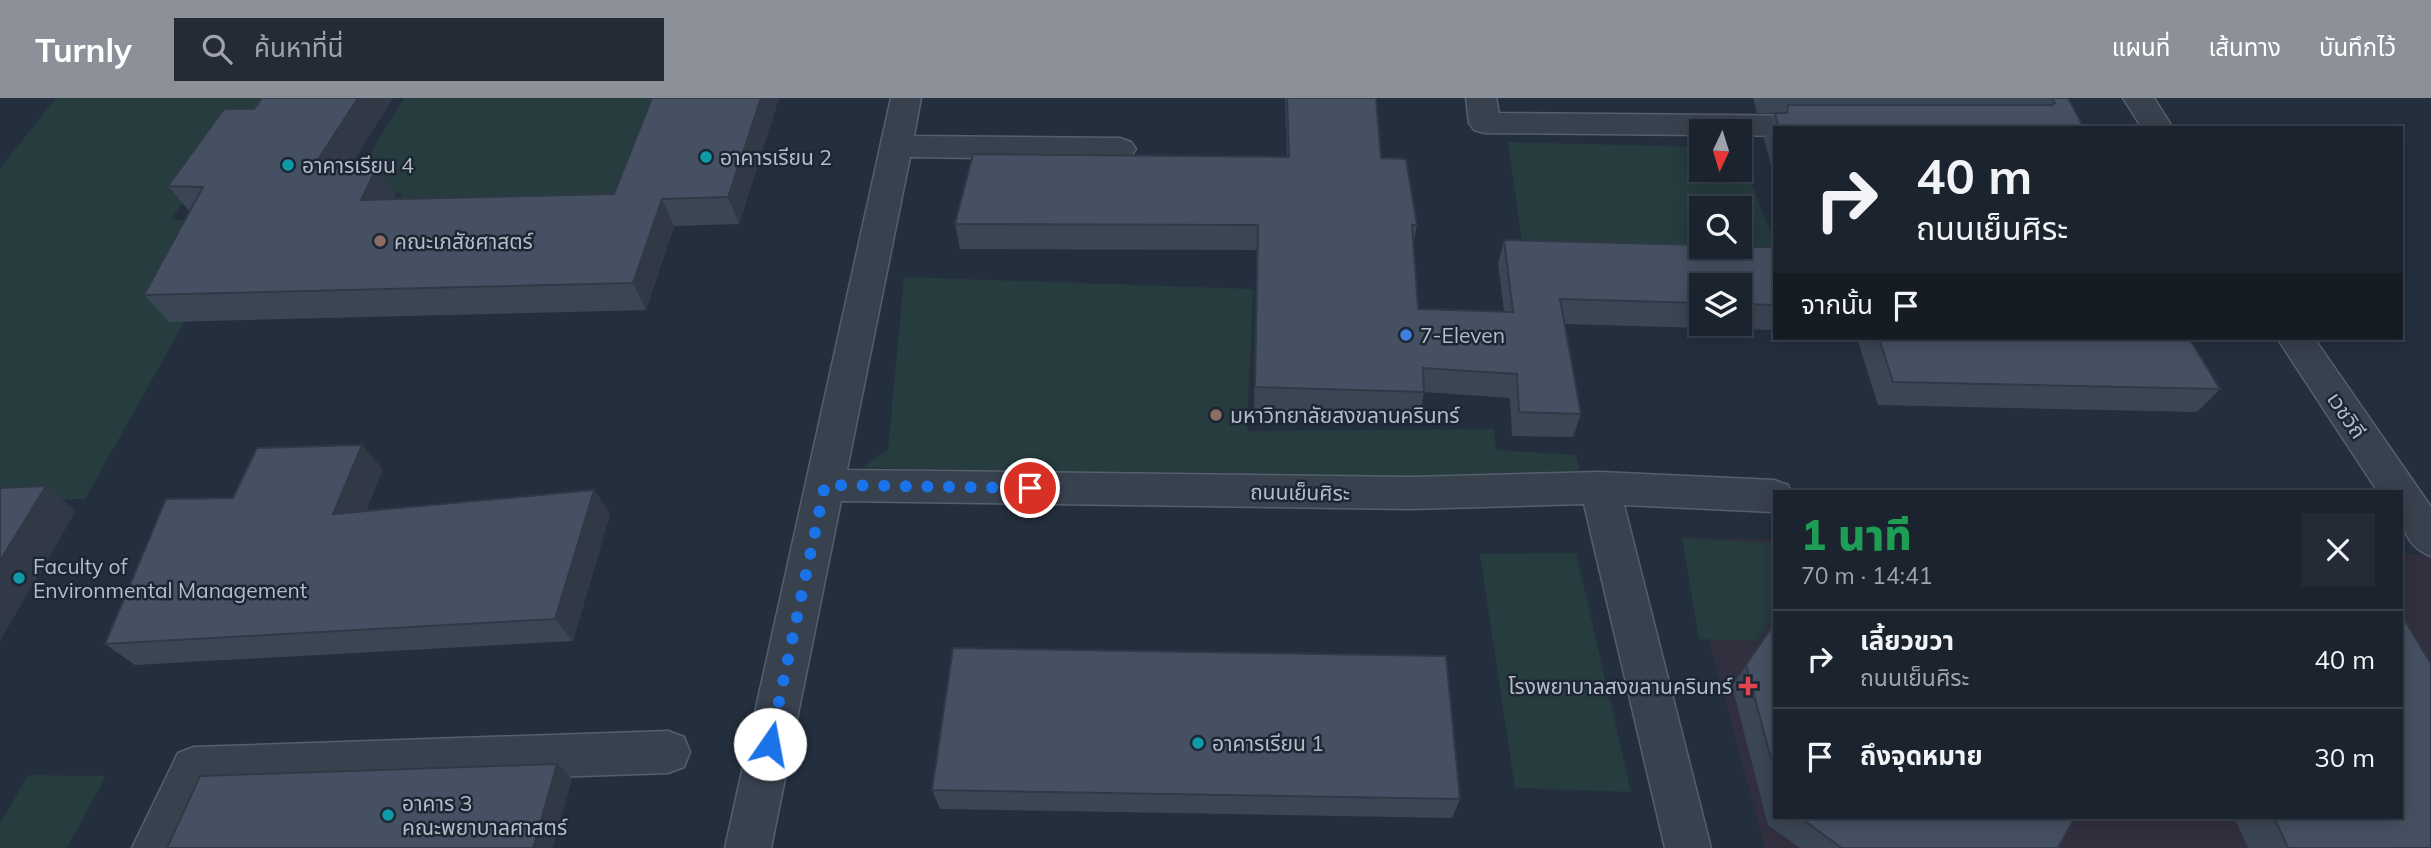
<!DOCTYPE html>
<html lang="th">
<meta charset="utf-8">
<style>
:root{--surface:#1b232e;--page:#242b36;--text:#f1f3f6;--muted:#a0a4aa;--line:#39404a;--accent:#8c9099}
body{margin:0;font-family:Mulish,"Noto Sans Thai",sans-serif;background:var(--page);color:var(--text);height:100vh;display:flex;flex-direction:column;font-size:26px;white-space:nowrap}
*{box-sizing:border-box;margin:0}
p{font-size:23px;color:var(--muted)}
.icon{flex:none;width:38px;height:38px;fill:none;stroke:currentColor;stroke-width:2;stroke-linecap:round;stroke-linejoin:round}
.map{position:relative;flex:1;overflow:hidden}
.panel{position:absolute;left:1773px;top:392px;width:630px;height:329px;display:flex;flex-direction:column;background:var(--surface);border-radius:0px;box-shadow:0 4px 18px #0003,0 0 0 2px var(--line)}
.panel>*{flex:none}
.top-card{position:absolute;left:1773px;top:28px;width:630px;height:214px;border-radius:0px;box-shadow:0 4px 18px #0003,0 0 0 2px var(--line);background:#1b232e;color:var(--text);overflow:hidden}
.needle{width:46px;rotate:184deg}
.fabs{position:absolute;left:1689px;top:21px;display:grid;gap:14px}
.fabs a{display:grid;place-items:center;width:63px;height:63px;border-radius:0px;background:var(--surface);box-shadow:0 4px 18px #0003,0 0 0 2px var(--line);font-size:35px}
.pin{position:absolute;display:grid;place-items:center;width:60px;height:60px;color:#fff;margin:-30px;border:4px solid #fff;border-radius:50%;box-shadow:0 2px 7px #0007}
.me{position:absolute;width:77px;margin:-38px;rotate:12deg;stroke-linejoin:round;filter:drop-shadow(0 0 5px #0008)}
.turn{display:flex;align-items:center;gap:24px;height:147px;padding:0 28px;font-size:32px}
.turn .icon{width:91px;height:91px;stroke-width:2.5}
.turn b{display:block;font-size:49px;line-height:60px}
.then{display:flex;align-items:center;height:66px;padding:0 28px;background:#0003;gap:14px;font-size:26px}
.round{display:grid;place-items:center;flex:none;width:74px;height:74px;border-radius:0px;background:var(--page)}
.summary{display:flex;align-items:center;justify-content:space-between;height:119px;padding:0 28px}
h1{font-size:42px;font-weight:800;line-height:52px;color:#1e9e55}
ul{padding:0;list-style:none}
li{display:flex;align-items:center;gap:21px;height:98px;padding:0 28px;border-top:2px solid var(--line)}
li div{flex:1}
li b{display:block;font-size:26px}
li em{font-style:normal}
header{display:flex;align-items:center;gap:42px;box-sizing:border-box;height:98px;padding:0 35px;background:var(--accent);color:#fff}
header strong{font-size:33px}
nav{display:flex;gap:38px;margin-inline-start:auto;font-size:24px}
.search{width:490px;height:63px;background:var(--page);display:flex;align-items:center;gap:18px;box-sizing:border-box;padding:0 24px;border-radius:0px;color:var(--muted);font-size:26px}
.map>svg:first-child{display:block}
.medical{fill:#32303f}
.green{fill:#263c3f;fill-rule:evenodd}
.lines{fill:none;stroke-linecap:round;stroke-linejoin:round}
.minor-casing{stroke:#565f6c;stroke-width:3}
.minor{fill:#38414e;fill-rule:evenodd}
.wall{fill:#3b4654;fill-rule:evenodd}
.shaded-wall{fill:#303945}
.building{fill:#455162;stroke:#303945;stroke-width:2}
.route{stroke:#1a73e8;stroke-width:12;stroke-dasharray:0 21.6}
.culture-dot{fill:#0f9aa8;stroke:#1d2633;stroke-width:2.5}
.education-dot{fill:#8d6e63;stroke:#1d2633;stroke-width:2.5}
.shop-dot{fill:#3f7fe0;stroke:#1d2633;stroke-width:2.5}
.health-dot{fill:#e0444e;stroke:#1d2633;stroke-width:2.5}
.labels{text-anchor:middle;dominant-baseline:central;stroke-width:5;stroke-linejoin:round;paint-order:stroke}
.poi-label{font-size:21px;fill:#b4bcc9;stroke:#1d2633;text-anchor:start}
.street-label{font-size:21px;fill:#b4bcc9;stroke:#1d2633}
</style>
<header>
<strong>Turnly</strong>
<div class="search"><svg class="icon" aria-label="search" viewBox="0 0 24 24"><circle cx="10" cy="10" r="6"/><path d="M15 15l6 6"/></svg>ค้นหาที่นี่</div>
<nav><a>แผนที่</a><a>เส้นทาง</a><a>บันทึกไว้</a></nav>
</header>
<div class="map">
<svg width="2431" height="750" viewBox="0 0 2431 750">
<rect width="100%" height="100%" fill="#242f3e"/>
<path class="medical" d="M1682 440 1774 442V719H2401V456L2431 457V750H1765Z"/>
<path class="green" d="M56 0H289L230 38 171 121 236 132 85 401H0V70Z
M404 0H671L624 119 390 123 403 95 347 94Z
M1508 44 1701 49V72H1740V55L1774 144V162L1524 158ZM1701 110H1740V149H1701Z
M904 179 1253 191 1247 333 1494 331 1496 352 1576 357 1579 369 1578 381 1036 380 863 369 888 352Z
M1682 440 1774 445V517L1757 543 1699 541Z
M1576 455 1631 694 1515 690 1480 456Z
M28 677 106 678 67 750H0V726Z"/>
<g class="lines">
<g class="minor-casing">
<path id="minor" d="M891 0H921L914 38 1120 40 1131 44 1136 51 1131 58 1120 62 910 59 847 372 1411 379 1600 374 1774 382 1788 387 1791 394H1774V414L1624 407 1711 750H1665L1584 406 1411 411 841 403 771 750H725Z
M1466 0H1496L1499 15 1822 18 1833 21 1838 28 1774 30V38L1740 37V33H1701V37L1485 35 1474 32 1469 25Z
M2123 0H2154L2173 30H2142Z
M2277 240H2314L2431 409V458C2401 447 2401 421 2401 394H2378Z
M668 633 684 639 690 654 684 669 668 675 207 691 179 750H132L178 655 194 649Z"/>
</g>
<use href="#minor" class="minor"/>
</g>
<path class="wall" d="M262 0H393L349 70 377 69 396 97 393 102 614 96 779 0 739 126 674 128 646 212 169 224 144 197 189 113 168 88 254 11Z
M1285 0H1376L1381 60 1417 127 1413 147 1418 211 1504 213 1498 166 1504 142 1774 149V232L1564 226 1581 316 1573 339 1512 338 1510 300 1424 294 1420 317 1254 313 1257 152 960 151 955 126 1287 59ZM1701 187H1740V226H1701Z
M1753 0H2068L2084 30H1774V78L1764 41 1775 15H1780H1757Z
M1857 240H2189L2220 291 2197 314 1878 307Z
M383 371 366 413 594 392 610 416 573 543 135 567 105 546Z
M1774 525V719H2142L2138 722 2075 720 2058 750H1800L1768 727 1732 588Z
M932 692 1460 701 1452 720 940 711Z
M2234 719H2401L2431 750H2248Z"/>
<path class="shaded-wall" d="M358 0H393L331 98 312 71Z
M761 0H779L739 126 728 99Z
M377 69 396 97 380 130 361 102Z
M662 101 674 128 646 212 633 185Z
M362 347 383 371 355 439 333 416Z
M46 388 76 413 0 543V463Z
M594 392 610 416 573 543 555 521Z
M557 666 572 681 553 750H533Z"/>
<path class="building" d="M262 0H358L312 71 377 69 361 102 614 96 652 0H761L728 99 662 101 633 185 144 197 203 89 168 88 224 11H254Z
M1287 0H1376L1381 60 1406 61 1417 127H1412L1418 211 1513 214 1504 142 1701 147V149H1774V207L1740 206V187H1701V205L1560 201 1581 316 1519 314 1517 276 1423 270 1424 294 1255 289 1258 127 955 126 973 56 1289 59Z
M2051 0H2068L2084 30H1779L1775 15H1787L1788 7H2052L2055 5Z
M1879 240H2189L2220 291 1893 284Z
M362 347 333 416 594 392 555 521 105 546 166 401 233 400 257 350Z
M46 388 0 463V390Z
M2401 516 2431 566V750H2288L2274 719H2401Z
M1774 526V672L1746 567Z
M953 550 1446 558 1460 701 932 692Z
M557 666 533 750H167L200 678Z
M1799 719H2075L2058 750H1842Z"/>
<g class="lines">
<path class="route" d="M770 646 825 387 1030 390"/>
</g>
<g class="culture-dot">
<circle cx="706" cy="59" r="7"/>
<circle cx="288" cy="67" r="7"/>
<circle cx="19" cy="480" r="7"/>
<circle cx="1198" cy="645" r="7"/>
<circle cx="388" cy="717" r="7"/>
</g>
<g class="education-dot">
<circle cx="380" cy="143" r="7"/>
<circle cx="1216" cy="317" r="7"/>
</g>
<circle class="shop-dot" cx="1406" cy="237" r="7"/>
<path class="health-dot" d="M1744.5 577.5h7v7h7v7h-7v7h-7v-7h-7v-7h7z"/>
<g class="labels">
<g class="poi-label">
<text x="720" y="59">อาคารเรียน 2</text>
<text x="302" y="67">อาคารเรียน 4</text>
<text x="394" y="143">คณะเภสัชศาสตร์</text>
<text x="1420" y="237">7-Eleven</text>
<text x="1230" y="317">มหาวิทยาลัยสงขลานครินทร์</text>
<text x="33" y="468">Faculty of<tspan x="33" dy="24">Environmental Management</tspan></text>
<text x="1732" y="588" text-anchor="end">โรงพยาบาลสงขลานครินทร์</text>
<text x="1212" y="645">อาคารเรียน 1</text>
<text x="402" y="705">อาคาร 3<tspan x="402" dy="24">คณะพยาบาลศาสตร์</tspan></text>
</g>
<g class="street-label">
<text transform="translate(2347 317) rotate(56)">เวชวิถี</text>
<text transform="translate(1300 394) rotate(1)">ถนนเย็นศิระ</text>
</g>
</g>
</svg>
<div class="fabs">
<a><svg class="needle" viewBox="-14 -14 28 28"><path d="M0-13l5 13h-10z" fill="#e53935"/><path d="M0 13l5-13h-10z" fill="#a0a4aa"/></svg></a>
<a><svg class="icon" aria-label="search" viewBox="0 0 24 24"><circle cx="10" cy="10" r="6"/><path d="M15 15l6 6"/></svg></a>
<a><svg class="icon" aria-label="layers" viewBox="0 0 24 24"><path d="M12 4l9 5-9 5-9-5zM3 14l9 5 9-5"/></svg></a>
</div>
<div class="pin" style="left:1030px;top:390px;background:#d93025"><svg class="icon" aria-label="arrive" viewBox="0 0 24 24"><path d="M6 21V4h12l-3 4 3 4H6"/></svg></div>
<svg class="me" style="left:770px;top:646px" viewBox="-20 -20 40 40"><circle r="19" fill="#fff"/><path d="M0-13L10 11 0 6-10 11z" fill="#1a73e8"/></svg>
<div class="top-card">
<div class="turn"><svg class="icon" aria-label="right" viewBox="0 0 24 24"><path d="M7 20v-9h11M14 6l5 5-5 5"/></svg><div><b>40 m</b>ถนนเย็นศิระ</div></div>
<div class="then">จากนั้น<svg class="icon" aria-label="arrive" viewBox="0 0 24 24"><path d="M6 21V4h12l-3 4 3 4H6"/></svg></div>
</div>
<section class="panel">
<div class="summary"><div><h1>1 นาที</h1><p>70 m · 14:41</p></div><a class="round"><svg class="icon" aria-label="close" viewBox="0 0 24 24"><path d="M6 6l12 12M18 6L6 18"/></svg></a></div>
<ul>
<li><svg class="icon" aria-label="right" viewBox="0 0 24 24"><path d="M7 20v-9h11M14 6l5 5-5 5"/></svg><div><b>เลี้ยวขวา</b><p>ถนนเย็นศิระ</p></div><em>40 m</em></li>
<li><svg class="icon" aria-label="arrive" viewBox="0 0 24 24"><path d="M6 21V4h12l-3 4 3 4H6"/></svg><div><b>ถึงจุดหมาย</b></div><em>30 m</em></li>
</ul>
</section>
</div>
